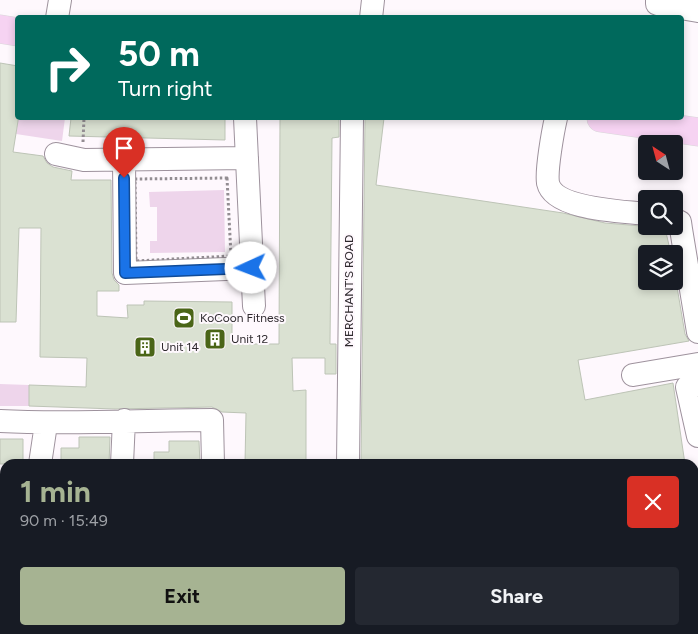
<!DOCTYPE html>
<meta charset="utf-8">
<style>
:root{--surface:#171b24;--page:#242831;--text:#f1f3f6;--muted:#9ea1a6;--accent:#a6b392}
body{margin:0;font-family:Figtree,sans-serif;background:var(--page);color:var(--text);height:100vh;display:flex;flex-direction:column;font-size:19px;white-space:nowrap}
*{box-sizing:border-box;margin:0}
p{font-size:16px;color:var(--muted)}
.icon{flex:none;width:28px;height:28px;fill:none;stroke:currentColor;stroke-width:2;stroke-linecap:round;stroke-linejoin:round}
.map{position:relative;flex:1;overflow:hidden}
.side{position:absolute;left:0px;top:459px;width:699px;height:176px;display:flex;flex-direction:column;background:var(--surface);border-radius:15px 15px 0 0;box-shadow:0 2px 8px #0003}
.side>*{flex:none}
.top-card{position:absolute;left:15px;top:15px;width:669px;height:105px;border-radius:5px;box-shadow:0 2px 8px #0003;background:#00695c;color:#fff;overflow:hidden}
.needle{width:32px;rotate:324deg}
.tools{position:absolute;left:638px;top:135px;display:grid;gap:10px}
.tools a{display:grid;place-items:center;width:45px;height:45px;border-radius:5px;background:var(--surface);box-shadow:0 2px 8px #0003;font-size:25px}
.pin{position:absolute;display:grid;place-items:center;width:42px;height:42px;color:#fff;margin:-51px -21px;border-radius:50% 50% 50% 0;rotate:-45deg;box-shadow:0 0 5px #0007}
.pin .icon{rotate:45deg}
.me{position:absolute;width:55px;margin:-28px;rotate:268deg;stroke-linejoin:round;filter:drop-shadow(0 0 4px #0008)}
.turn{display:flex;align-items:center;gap:18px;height:105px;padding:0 20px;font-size:22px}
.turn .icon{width:65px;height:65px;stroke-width:2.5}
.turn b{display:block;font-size:35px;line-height:42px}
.round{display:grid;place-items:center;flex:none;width:52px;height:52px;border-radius:5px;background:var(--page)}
.overview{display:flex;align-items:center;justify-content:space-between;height:85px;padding:0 20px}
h1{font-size:30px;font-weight:700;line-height:38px;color:var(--accent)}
.primary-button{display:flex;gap:10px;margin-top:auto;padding:10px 20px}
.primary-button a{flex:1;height:58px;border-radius:5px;background:var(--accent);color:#111;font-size:20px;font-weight:700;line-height:58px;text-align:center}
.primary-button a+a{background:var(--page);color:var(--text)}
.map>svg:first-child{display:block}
.green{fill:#eed5eb}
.building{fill:#dae1d2;stroke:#bdc4b6}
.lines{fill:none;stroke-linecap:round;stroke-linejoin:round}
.minor-casing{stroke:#9e929d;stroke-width:24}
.major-casing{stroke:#d9d8d9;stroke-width:29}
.path{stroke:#938d92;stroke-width:3;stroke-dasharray:2.5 2.5;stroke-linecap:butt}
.minor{stroke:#fff;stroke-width:22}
.major{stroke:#f6d3f2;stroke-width:28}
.rail{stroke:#938d92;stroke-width:4;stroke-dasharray:8 4;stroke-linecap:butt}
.route-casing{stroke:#114b97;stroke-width:12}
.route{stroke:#1a73e8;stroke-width:9}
.labels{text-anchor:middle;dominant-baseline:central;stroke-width:4;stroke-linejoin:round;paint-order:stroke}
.street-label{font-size:12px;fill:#2e292e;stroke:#fef8fd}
.poi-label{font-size:12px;fill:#2e292e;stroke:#fef8fd;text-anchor:start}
</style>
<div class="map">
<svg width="698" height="634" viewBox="0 0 698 634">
<rect width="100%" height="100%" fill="#fef8fd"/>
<path class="green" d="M18 118H65L62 141 16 134Z
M224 190 225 252 150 253V241H157V207H150L149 192Z
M0 384 29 385V406H0Z"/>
<path class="building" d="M0 63 18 66V121L13 152 43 156 47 163 53 167 72 171 71 180H111L112 273 114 280 119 285V291H97V316L128 318 127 305H144V301L232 302V344H279L280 118H339V137L332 138 330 344H336V374H325V358H292L293 391 306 390V464H245L246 413 222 412 212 407 115 409 29 406V385L86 387 87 358 40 357 41 228H19L16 322H0Z
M71 118H225V140L69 136Z
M365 118H384L376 185 563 213 605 223 665 228 671 254H646V281H676L685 334 689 341 578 360 585 400 673 383 685 464H361Z
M79 437H110L109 464H61V448H79Z
M0 439H23V464H0Z
M169 441H199L200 464H154V452H169Z"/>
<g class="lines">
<g class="minor-casing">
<path id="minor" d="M657 0V4L698 11
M57 18 60 0
M371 18 373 0
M245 118 254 306
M556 118C553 131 546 170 548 183 554 210 624 211 646 214
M56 154 84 160 247 158
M124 159 125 273 251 268
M674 219 680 222 681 229 698 332
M633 375 698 364
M698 385 687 387 698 436
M0 421C71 425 141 420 212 420L213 464
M40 464 46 424
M122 464 124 420
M348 464 352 118
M0 576H5
M178 630V634
M350 630V634"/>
</g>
<g class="major-casing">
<path id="major" d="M0 29 18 32
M601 118 698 132"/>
</g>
<path class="path" d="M83 142 84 118
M227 178 231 256 136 261 135 179Z"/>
<use href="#minor" class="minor"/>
<use href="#major" class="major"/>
<path class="rail" d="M694 608 698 605
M694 619 698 616
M654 634 660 630
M672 634 678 630"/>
</g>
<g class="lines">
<g class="route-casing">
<path id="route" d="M124 178 125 273 251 268"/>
</g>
<use href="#route" class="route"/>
</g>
<defs>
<g id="stadium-square" transform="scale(1.125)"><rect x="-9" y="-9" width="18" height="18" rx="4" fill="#4a6517" stroke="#fef8fd"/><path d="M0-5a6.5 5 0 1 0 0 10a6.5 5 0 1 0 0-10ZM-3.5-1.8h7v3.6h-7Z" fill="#fff"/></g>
<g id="building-square" transform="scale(1.125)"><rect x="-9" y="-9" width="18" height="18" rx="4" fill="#4a6517" stroke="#fef8fd"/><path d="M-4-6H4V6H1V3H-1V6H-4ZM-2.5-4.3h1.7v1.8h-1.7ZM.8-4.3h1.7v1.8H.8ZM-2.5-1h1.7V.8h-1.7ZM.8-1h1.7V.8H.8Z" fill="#fff"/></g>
</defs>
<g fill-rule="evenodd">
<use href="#stadium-square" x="184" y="318"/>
<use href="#building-square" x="215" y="339"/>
<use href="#building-square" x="145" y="347"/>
</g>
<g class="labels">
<g class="street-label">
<text transform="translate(349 291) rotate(-90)">MERCHANT'S ROAD</text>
</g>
<g class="poi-label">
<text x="200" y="318">KoCoon Fitness</text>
<text x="231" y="339">Unit 12</text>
<text x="161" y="347">Unit 14</text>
</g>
</g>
</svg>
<div class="tools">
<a><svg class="needle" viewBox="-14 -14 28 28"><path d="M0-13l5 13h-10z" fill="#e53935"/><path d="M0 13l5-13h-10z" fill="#9ea1a6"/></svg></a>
<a><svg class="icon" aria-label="search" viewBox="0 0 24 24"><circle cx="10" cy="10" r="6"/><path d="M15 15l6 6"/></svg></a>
<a><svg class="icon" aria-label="layers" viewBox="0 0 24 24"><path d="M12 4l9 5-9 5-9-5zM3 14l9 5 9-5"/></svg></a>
</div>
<div class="pin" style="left:124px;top:178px;background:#d93025"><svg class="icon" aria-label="arrive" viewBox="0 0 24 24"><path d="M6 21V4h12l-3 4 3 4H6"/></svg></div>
<svg class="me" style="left:251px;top:268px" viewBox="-20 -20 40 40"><circle r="19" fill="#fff"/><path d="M0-13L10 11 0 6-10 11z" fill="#1a73e8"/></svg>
<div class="top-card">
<div class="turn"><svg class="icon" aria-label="right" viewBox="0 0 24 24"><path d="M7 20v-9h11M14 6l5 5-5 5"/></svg><div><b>50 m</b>Turn right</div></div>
</div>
<section class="side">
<div class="overview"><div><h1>1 min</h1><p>90 m · 15:49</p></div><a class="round" style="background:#d93025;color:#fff"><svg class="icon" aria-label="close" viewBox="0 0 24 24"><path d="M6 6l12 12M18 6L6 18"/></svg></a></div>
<div class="primary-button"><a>Exit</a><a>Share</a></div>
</section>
</div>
